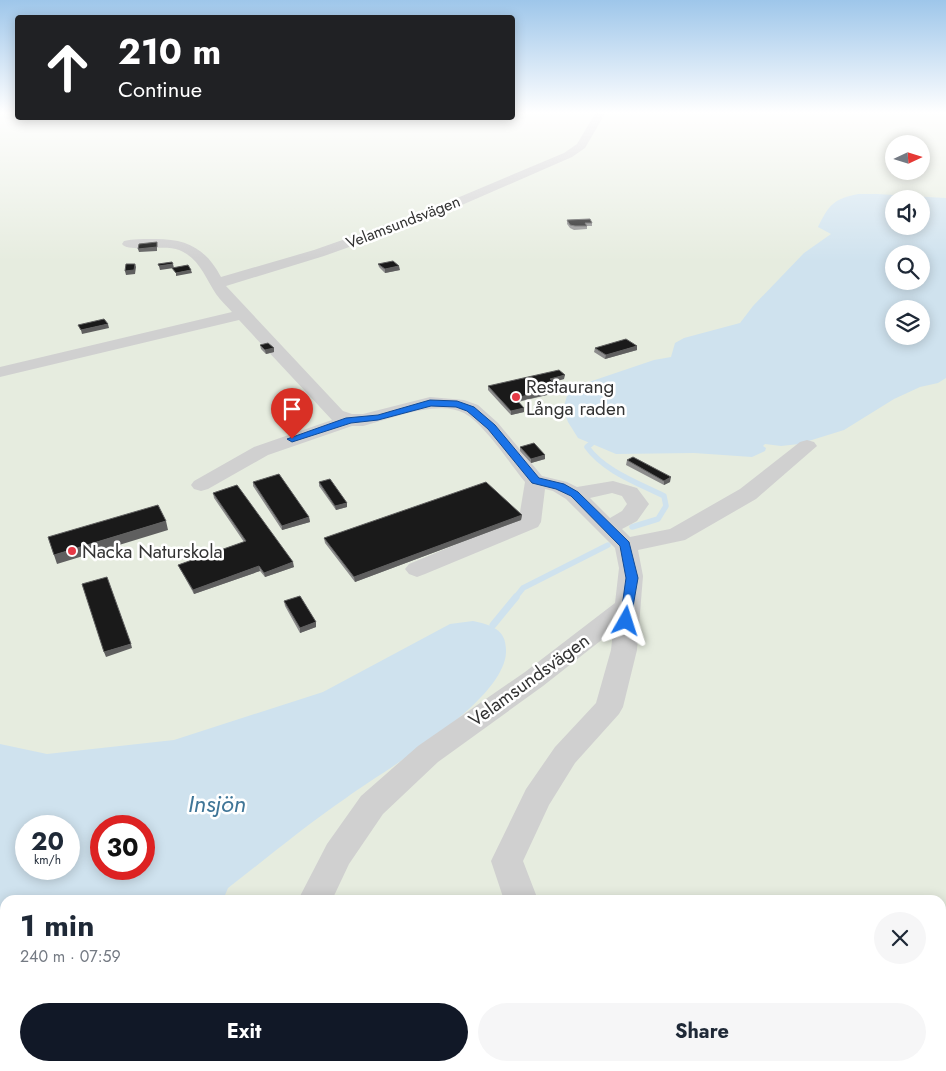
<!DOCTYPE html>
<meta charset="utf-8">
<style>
:root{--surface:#fff;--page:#f6f6f7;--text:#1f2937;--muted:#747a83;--accent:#111827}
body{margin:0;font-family:Jost,sans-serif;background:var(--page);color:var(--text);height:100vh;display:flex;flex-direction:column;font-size:19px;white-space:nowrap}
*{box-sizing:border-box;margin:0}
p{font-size:16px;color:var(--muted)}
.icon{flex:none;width:28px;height:28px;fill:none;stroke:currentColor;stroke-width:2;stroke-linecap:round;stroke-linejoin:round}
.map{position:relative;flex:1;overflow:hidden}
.sheet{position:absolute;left:0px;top:895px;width:946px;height:176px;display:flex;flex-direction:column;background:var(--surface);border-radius:15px 15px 0 0;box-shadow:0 2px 12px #0003}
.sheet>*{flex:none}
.top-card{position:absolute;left:15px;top:15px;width:500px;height:105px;border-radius:5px;box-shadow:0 2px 12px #0003;background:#202124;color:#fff;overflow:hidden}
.needle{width:32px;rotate:86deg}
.controls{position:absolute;left:885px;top:135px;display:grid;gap:10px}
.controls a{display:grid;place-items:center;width:45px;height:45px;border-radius:50%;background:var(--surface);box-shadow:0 2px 12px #0003;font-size:25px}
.speed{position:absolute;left:15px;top:815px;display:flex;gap:10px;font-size:25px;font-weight:700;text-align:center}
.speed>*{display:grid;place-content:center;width:65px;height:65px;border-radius:50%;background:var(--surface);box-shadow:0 2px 12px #0003;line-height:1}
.speed small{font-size:12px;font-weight:400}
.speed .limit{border:8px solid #d22;background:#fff;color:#111}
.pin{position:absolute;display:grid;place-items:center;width:42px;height:42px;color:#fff;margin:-51px -21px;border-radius:50% 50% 50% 0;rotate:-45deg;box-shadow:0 0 5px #0007}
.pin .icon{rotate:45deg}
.me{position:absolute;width:55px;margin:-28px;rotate:6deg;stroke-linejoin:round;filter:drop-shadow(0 0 4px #0008)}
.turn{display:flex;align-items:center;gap:18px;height:105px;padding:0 20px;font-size:22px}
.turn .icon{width:65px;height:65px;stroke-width:2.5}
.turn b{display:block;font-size:35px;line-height:42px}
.round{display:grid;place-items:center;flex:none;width:52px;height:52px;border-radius:26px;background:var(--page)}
.head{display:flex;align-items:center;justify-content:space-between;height:85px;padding:0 20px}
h1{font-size:30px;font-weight:700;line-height:38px}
.primary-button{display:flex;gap:10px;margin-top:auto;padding:10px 20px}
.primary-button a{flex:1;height:58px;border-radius:30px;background:var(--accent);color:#fff;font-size:20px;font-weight:700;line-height:58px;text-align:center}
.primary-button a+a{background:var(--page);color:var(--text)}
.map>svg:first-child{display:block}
.green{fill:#e6ecdf;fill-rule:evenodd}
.water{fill:#cfe2ee;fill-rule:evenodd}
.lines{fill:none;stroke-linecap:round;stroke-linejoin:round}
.stream-far1{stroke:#cfe2ee;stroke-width:5.5}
.stream{stroke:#cfe2ee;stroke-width:7}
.minor{fill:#d0d0d0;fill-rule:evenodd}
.wall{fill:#8c8c8c}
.shaded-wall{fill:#5f5f5f}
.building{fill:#1a1a1a;stroke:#5f5f5f}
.route{fill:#1a73e8;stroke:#114b97}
.poi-dot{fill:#e63946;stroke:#fff;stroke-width:2}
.labels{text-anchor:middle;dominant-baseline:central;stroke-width:5;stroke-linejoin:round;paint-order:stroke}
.far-street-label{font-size:16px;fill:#333;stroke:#fff}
.poi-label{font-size:19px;fill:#333;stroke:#fff;text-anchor:start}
.street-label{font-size:19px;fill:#333;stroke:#fff}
.near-water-label{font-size:24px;font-style:italic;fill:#3f7597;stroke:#fff}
</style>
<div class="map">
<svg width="946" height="1071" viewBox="0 0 946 1071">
<rect width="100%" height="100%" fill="#fff"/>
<path class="green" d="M0 112H17L18 118H512L513 112H946V1071H0ZM894 144H921V171H894ZM894 199H921V226H894ZM894 254H921V281H894ZM894 309H921V336H894ZM26 826H69V869H26ZM101 826H144V869H101ZM5 900H941V1066H5Z"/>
<path class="water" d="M858 194H877L946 198V378L938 383 920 387 894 399 844 430 799 444 781 446 765 444 763 446 766 448 765 451 752 457 694 453 616 454 578 438 568 422 563 409 567 396 586 383 654 360 671 357 675 343 684 338 740 323 753 306 804 253 831 234 818 227C829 205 833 199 858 194ZM894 199H921V226H894ZM894 254H921V281H894ZM894 309H921V336H894Z
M473 621C491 625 506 629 506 650 508 700 384 770 346 798 305 826 267 858 228 888L223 900H5V1066H160L158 1071H0V744L47 754 174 740 323 692 450 624ZM26 826H69V869H26ZM101 826H144V869H101Z"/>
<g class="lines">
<path class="stream-far1" d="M592 443 587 447C604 471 638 483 664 496L666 506 658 519 632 527
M515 598 523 588 608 545"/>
<path class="stream" d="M493 625 516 597"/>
<path class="minor" d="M596 112H606L585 148 572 157 439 215 324 256 226 286 343 411 352 414H363L430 397 464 400 478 405 498 423 542 476 567 482 577 487 613 481 637 488 649 504 637 521 622 529 630 537 670 529 740 489 800 442 807 440 814 442 817 446 756 499 685 540 638 550 643 576 637 650 623 707 619 714 575 763 549 805 523 861 538 900H504L491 861 526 789 555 747 596 703 611 650 613 631 543 686 438 762 383 814 349 864 332 900H298L327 844 361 796 418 746 525 672 615 603 619 568 615 548 566 499 553 491 545 489 541 522 538 527 425 574 417 577 409 574 405 569 409 564 519 518 525 482C509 462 484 424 464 413 439 399 389 419 363 426H352L268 455 208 489 201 491 194 489 191 485 194 481 254 447 332 420 239 320 0 377V367L232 312C227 306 221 301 216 294 205 277 199 258 179 250 166 244 129 253 122 244L124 241C133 239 142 239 151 239 185 238 205 247 221 277L314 250 431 209 564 153 577 144ZM612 493 622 496 627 504 622 511 610 518 590 498Z
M566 1066H604L603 1071H565Z"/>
</g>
<path class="wall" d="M567 220 592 223V226H587V229L574 230 570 228 567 224Z
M378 264 400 270 385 273 379 267Z
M260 345 274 348V352L266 354 261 349Z
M595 348 637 350 605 359 594 352Z
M564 379 554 382 560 388V392L518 402 524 408V412L511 415 488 390V386Z
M520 447 545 459 531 463 520 451Z
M627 460 670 482 664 485 626 465Z
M253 482 309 517 310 522 282 530 253 486Z
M319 482 347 507 336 510 319 486Z
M213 493 294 567 265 577 260 571 194 594 180 569 178 565 244 542 214 498Z
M522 515 521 520 355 582 325 543 324 538Z
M284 601 316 627 300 633 285 606Z"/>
<path class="shaded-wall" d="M157 242V251L139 252 138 249Z
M135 264 136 267 135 274 126 275 125 271Z
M173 264 174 268 160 270 159 266Z
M399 266 400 270 385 273V269Z
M191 270 192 273 176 276V273Z
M108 324 109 328 82 334 81 330Z
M637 346V350L605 359 606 355Z
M274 348V352L266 354 265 350Z
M565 375 564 379 550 383V379Z
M560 388V392L515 402V398Z
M524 408V412L511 415V411Z
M545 455V459L531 463V459Z
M671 477 670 482 664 485V481Z
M347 503V507L336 510 335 506Z
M522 515 521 520 355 582 354 577Z
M309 517 310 522 282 530V526Z
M166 521 168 530 57 564 54 555Z
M293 562 294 567 265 577 264 573Z
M259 566 260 571 194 594 193 590Z
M316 622V627L300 633V628Z
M131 644 132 648 106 657 104 652Z"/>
<path class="building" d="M590 219 592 223H585L587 226H575L570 225 567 220Z
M157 242V247L138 249 139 244Z
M393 261 399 266 385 269 378 264Z
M172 262 173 264 159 266 158 264Z
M126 264H135L134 270 125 271Z
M188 265 191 270 176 273 172 268Z
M104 319 108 324 81 330 78 325Z
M626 339 637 346 606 355 595 348Z
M268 343 274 348 265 350 260 345Z
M559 370 565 375 550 379 560 388 515 398 524 408 511 411 488 386Z
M534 443 545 455 531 459 520 447Z
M633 457 671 477 664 481 627 460Z
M279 474 309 517 282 526 253 482Z
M330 479 347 503 335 506 319 482Z
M486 482 522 515 354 577 324 538Z
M237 485 293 562 264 573 259 566 193 590 178 565 246 541 213 493Z
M158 505 166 521 54 555 48 537Z
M107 577 131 644 104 652 82 584Z
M300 596 316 622 300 628 284 601Z"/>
<linearGradient id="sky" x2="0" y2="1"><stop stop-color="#9ec6ea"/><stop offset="0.43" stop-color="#fff"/><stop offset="1" stop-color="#fff" stop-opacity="0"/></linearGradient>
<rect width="946" height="262" fill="url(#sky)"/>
<path class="route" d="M430 400 457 401 474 407 495 425 539 478 564 484 578 492 629 542 638 578 630 624 626 625 620 621 626 578 620 546 571 496 556 489 532 483 488 429 467 411 456 407 431 406 378 420 351 423 292 442 287 439 346 418 378 415Z"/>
<g class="poi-dot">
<circle cx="516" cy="397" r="5"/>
<circle cx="72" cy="551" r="5"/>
</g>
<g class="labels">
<g class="far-street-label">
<text transform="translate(403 222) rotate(-21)">Velamsundsvägen</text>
</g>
<g class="poi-label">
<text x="526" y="386">Restaurang<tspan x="526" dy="22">Långa raden</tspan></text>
<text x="82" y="551">Nacka Naturskola</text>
</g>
<g class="street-label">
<text transform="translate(529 680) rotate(-36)">Velamsundsvägen</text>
</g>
<g class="near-water-label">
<text x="217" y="803">Insjön</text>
</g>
</g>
</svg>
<div class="controls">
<a><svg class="needle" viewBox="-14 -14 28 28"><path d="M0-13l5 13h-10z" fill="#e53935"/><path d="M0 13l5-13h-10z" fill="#747a83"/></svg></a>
<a><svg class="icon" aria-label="sound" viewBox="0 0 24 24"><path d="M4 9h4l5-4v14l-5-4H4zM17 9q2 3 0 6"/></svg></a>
<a><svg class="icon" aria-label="search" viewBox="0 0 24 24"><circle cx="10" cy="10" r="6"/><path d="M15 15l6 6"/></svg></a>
<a><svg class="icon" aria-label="layers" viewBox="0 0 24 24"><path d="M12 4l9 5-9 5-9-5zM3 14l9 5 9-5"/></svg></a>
</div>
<div class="speed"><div>20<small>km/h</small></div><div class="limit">30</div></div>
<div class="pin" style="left:292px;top:439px;background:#d93025"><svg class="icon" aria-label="arrive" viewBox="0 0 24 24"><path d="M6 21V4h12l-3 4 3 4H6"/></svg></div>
<svg class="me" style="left:626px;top:621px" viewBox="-20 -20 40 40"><path d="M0-17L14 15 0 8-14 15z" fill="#1a73e8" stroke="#fff" stroke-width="4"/></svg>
<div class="top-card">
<div class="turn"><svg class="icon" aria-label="ahead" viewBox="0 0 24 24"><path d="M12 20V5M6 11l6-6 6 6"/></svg><div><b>210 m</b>Continue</div></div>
</div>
<section class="sheet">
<div class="head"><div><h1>1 min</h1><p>240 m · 07:59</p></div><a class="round"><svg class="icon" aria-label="close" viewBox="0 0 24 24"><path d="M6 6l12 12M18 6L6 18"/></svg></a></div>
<div class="primary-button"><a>Exit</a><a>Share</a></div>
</section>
</div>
